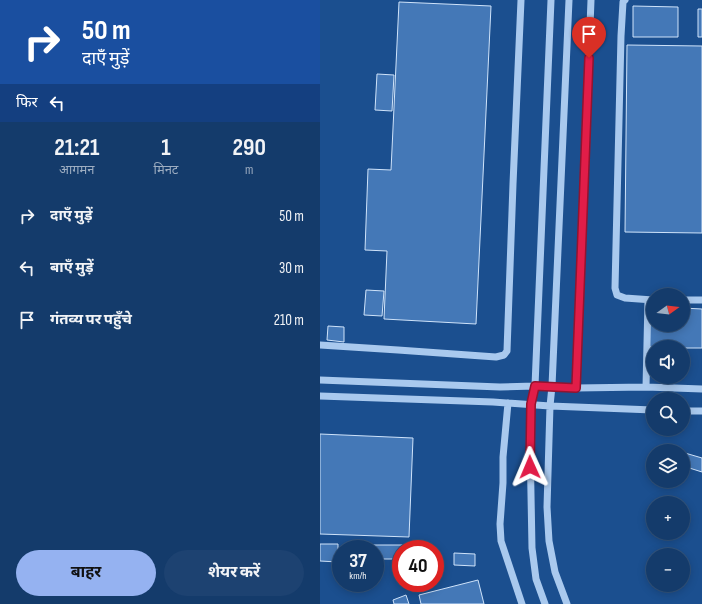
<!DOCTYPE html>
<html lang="hi">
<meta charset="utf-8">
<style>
:root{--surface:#143b6b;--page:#1d4271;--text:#f1f3f6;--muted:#9dadc1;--line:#33557e;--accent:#95b2f1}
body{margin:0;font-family:"Sofia Sans Condensed","Noto Sans Devanagari",sans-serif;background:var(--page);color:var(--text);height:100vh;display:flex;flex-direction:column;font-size:15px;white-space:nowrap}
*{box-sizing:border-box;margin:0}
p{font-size:13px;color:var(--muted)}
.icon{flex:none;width:22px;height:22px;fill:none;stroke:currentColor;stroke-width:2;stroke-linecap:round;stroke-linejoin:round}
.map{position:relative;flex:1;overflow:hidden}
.drawer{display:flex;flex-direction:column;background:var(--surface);width:320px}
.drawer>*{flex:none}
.banner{background:#1a4fa0;color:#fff;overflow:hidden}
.needle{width:26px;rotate:75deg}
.fabs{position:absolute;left:326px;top:288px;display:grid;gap:8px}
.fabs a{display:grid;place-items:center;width:44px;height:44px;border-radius:50%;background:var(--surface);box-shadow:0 2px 10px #0003,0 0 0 1px var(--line);font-size:20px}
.speed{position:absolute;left:12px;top:540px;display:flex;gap:8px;font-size:20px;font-weight:700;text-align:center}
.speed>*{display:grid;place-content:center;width:52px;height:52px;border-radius:50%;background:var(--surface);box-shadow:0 2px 10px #0003,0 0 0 1px var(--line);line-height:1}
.speed small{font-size:10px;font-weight:400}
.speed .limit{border:6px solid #d22;background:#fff;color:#111}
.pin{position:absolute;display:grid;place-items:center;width:34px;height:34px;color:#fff;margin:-41px -17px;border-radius:50% 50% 50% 0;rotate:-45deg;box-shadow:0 0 4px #0007}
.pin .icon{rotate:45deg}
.me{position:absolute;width:44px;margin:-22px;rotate:359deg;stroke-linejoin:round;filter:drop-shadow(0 0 3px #0008)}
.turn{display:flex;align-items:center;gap:14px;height:84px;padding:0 16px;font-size:18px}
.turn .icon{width:52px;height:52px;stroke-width:2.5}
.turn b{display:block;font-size:28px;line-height:34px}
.then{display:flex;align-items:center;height:38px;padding:0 16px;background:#0003;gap:8px;font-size:15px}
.eta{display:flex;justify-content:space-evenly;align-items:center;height:68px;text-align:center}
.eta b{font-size:24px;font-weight:700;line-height:28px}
.action{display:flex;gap:8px;margin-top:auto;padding:8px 16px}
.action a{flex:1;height:46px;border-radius:24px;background:var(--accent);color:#111;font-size:16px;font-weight:700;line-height:46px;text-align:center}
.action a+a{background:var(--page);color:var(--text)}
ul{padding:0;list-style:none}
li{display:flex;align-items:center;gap:12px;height:52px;padding:0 16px}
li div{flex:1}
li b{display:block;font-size:15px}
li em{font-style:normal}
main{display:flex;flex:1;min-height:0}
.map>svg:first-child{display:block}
.building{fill:#4478b7;stroke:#cfe3fa}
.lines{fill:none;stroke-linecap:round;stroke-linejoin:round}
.minor{stroke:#a9c9ee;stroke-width:7}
.route-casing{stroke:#92132f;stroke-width:10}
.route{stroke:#e11d48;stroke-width:7}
</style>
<main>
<section class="drawer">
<div class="banner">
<div class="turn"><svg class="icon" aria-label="right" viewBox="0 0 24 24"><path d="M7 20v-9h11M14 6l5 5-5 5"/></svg><div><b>50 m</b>दाएँ मुड़ें</div></div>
<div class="then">फिर<svg class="icon" aria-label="left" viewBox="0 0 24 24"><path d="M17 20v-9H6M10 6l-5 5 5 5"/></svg></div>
</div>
<div class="eta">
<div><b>21:21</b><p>आगमन</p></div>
<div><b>1</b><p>मिनट</p></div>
<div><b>290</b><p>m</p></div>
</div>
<ul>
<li><svg class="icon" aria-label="right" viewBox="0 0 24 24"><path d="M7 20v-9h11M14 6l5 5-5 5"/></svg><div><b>दाएँ मुड़ें</b></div><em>50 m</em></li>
<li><svg class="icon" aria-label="left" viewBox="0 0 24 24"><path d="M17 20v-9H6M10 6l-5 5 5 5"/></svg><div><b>बाएँ मुड़ें</b></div><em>30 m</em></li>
<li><svg class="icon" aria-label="arrive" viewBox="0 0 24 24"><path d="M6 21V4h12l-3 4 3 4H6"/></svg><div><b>गंतव्य पर पहुँचे</b></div><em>210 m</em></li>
</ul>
<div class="action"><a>बाहर</a><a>शेयर करें</a></div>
</section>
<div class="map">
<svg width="382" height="604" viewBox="0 0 382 604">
<rect width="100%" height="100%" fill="#1b4f8f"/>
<path class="building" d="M79 2 171 6 156 324 64 319 67 251 45 250 48 169 71 170Z
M313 6 358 7V37H313Z
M378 9H382V37H378Z
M307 45 382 46V233L305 232Z
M57 74 74 75 72 111 55 110Z
M46 290 64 291 62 316 44 315Z
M329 308H333V325H363V308L382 309V348H363V347H328Z
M8 326 24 327V342L7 340Z
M0 434 93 438 89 537 0 534Z
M365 453 382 458V472L363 466V461Z
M0 544H18V562L0 561Z
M52 545H88V549H81V559H55V549H52Z
M134 553 155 554V566L134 565Z
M158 580 164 604H101L99 595Z
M86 595 89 604H74L73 600Z"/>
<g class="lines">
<path class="minor" d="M305 0 303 2 301 36 295 288 297 295 305 298 333 300
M363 300H382
M0 345 78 350 176 357 184 355 187 351 193 184 201 0
M0 380 180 387 215 386 256 388 326 387 382 389
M326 387 328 300
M256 388 271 0
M0 396 173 402 230 406 333 410
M188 403 183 457V483L180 524 181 541 202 604
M363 411H382
M225 604 216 579 212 548 210 441 211 404 215 386 231 0
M247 604 235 572 229 541 227 507 230 406 232 386 249 0"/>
</g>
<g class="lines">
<g class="route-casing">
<path id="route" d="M210 467 211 404 215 386 256 388 269 58"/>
</g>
<use href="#route" class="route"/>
</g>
</svg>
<div class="fabs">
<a><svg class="needle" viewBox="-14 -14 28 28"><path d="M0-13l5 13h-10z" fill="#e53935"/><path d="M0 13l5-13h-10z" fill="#9dadc1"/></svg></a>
<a><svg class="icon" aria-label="sound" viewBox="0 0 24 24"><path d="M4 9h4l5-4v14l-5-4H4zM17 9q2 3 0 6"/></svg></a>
<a><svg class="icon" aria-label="search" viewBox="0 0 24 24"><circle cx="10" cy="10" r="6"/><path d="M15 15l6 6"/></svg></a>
<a><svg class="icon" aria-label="layers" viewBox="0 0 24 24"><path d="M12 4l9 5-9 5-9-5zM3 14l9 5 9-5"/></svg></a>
<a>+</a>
<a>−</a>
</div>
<div class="speed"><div>37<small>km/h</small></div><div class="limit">40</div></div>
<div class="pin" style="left:269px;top:58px;background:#d93025"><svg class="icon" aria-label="arrive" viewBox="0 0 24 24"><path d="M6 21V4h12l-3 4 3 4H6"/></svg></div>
<svg class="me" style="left:210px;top:467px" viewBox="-20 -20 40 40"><path d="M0-17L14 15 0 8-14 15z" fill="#e11d48" stroke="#fff" stroke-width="4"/></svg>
</div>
</main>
